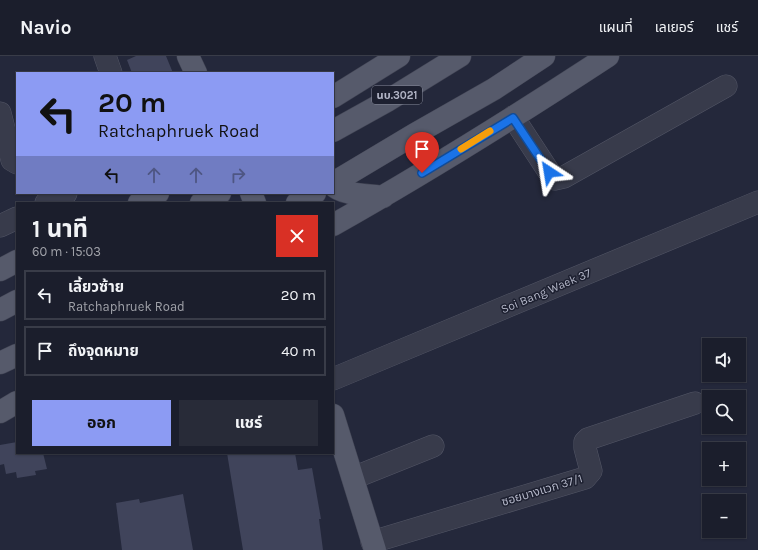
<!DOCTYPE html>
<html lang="th">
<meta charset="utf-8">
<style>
:root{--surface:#1b1e2c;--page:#282b38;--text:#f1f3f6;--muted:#a0a2a9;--line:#393c48;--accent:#8c9bf3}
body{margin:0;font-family:Karla,"Noto Sans Thai",sans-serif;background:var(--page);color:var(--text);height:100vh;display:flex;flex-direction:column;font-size:15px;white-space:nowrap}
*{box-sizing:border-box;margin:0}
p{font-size:13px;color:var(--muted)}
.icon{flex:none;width:22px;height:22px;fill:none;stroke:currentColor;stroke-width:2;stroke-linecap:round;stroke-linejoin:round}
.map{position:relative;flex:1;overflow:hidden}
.sheet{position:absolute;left:16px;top:146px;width:318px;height:252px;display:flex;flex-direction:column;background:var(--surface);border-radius:0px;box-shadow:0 1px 3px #0004,0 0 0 1px var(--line)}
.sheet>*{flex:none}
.guide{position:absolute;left:16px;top:16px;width:318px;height:122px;border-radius:0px;box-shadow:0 1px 3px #0004,0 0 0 1px var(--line);background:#8c9bf3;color:#111;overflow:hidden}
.fabs{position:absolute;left:702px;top:282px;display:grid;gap:8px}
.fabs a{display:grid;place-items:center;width:44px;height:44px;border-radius:0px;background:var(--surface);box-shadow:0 1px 3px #0004,0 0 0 1px var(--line);font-size:20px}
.pin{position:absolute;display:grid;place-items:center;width:34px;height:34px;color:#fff;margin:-41px -17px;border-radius:50% 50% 50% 0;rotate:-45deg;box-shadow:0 0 4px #0007}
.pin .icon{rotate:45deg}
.me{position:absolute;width:44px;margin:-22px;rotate:327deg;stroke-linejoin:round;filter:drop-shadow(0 0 3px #0008)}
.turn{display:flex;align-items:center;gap:14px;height:84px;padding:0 16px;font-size:18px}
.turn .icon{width:52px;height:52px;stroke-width:2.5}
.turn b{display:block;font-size:28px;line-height:34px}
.lanes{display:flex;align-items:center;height:38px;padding:0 16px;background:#0003;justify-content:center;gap:20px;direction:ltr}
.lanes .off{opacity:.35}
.round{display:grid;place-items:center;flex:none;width:42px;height:42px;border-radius:0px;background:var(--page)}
.headline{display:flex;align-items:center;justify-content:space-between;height:68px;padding:0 16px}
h1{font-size:24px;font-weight:700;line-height:30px}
.action{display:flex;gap:8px;margin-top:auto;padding:8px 16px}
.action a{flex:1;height:46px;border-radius:0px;background:var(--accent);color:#111;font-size:16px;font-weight:700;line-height:46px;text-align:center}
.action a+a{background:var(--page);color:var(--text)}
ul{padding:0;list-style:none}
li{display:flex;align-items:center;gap:12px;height:50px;margin:0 8px 6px;padding:0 8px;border:2px solid var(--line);border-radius:0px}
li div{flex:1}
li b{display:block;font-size:15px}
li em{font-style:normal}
header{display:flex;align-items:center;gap:24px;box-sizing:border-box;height:56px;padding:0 20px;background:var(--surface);border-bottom:1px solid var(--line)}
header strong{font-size:19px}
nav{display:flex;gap:22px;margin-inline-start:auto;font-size:14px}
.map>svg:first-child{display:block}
.building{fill:#40445b}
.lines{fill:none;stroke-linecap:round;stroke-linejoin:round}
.minor-casing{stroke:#535666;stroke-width:23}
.major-casing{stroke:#414454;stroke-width:23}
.minor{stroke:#383b4b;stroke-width:22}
.major{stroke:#565a6b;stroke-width:22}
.route-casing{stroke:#114b97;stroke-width:10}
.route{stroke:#1a73e8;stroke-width:7}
.slow{stroke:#f59e0b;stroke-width:7}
.labels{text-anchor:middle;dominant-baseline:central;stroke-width:3;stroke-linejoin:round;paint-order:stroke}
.shield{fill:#1d2030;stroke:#86899a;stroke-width:1}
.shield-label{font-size:11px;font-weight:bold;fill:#b3b6c7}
.street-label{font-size:12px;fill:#b3b6c7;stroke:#1d2030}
</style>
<header>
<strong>Navio</strong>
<nav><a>แผนที่</a><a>เลเยอร์</a><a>แชร์</a></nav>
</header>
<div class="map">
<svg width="758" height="494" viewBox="0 0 758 494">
<rect width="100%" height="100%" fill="#24283b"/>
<path class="building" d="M136 0H166L173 17H132L127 4Z
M17 386V397H43L47 413 35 415 36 419 17 422 16 416 6 418 4 408 0 409V389Z
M227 397H295L298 414 312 412 321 463H319L323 494H243Z
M183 438 193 494H122L116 447 139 443 140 447Z"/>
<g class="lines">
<g class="minor-casing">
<path id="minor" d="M105 0 111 17
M0 57 12 104 17 107
M513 61 549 116 555 123 564 121 726 30
M46 147 66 137
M0 170 17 162
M333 323 758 146
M353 422 433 390
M372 486 585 422 591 415 585 392V386L588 383 695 347"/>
</g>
<g class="major-casing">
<path id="major" d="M188 0 196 17
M333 41 399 0
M333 75 387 45 460 0
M333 127 415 78 494 33 544 0
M333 129C341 139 370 139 383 141
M251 137 255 147
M139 147 158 137
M201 147 220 137
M297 147 315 137
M333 169C427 116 518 59 608 0
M0 214 17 205
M0 254 17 245
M0 307 17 299
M0 356 17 346
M333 359 375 494"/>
</g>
<use href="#minor" class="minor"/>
<use href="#major" class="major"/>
</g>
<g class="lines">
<g class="route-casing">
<path id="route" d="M422 117 513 62 549 116"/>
</g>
<use href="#route" class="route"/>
<path class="slow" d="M461 93 490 75"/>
</g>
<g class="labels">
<rect class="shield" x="372" y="30" width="50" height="18" rx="3"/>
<g class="shield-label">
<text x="397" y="39">นบ.3021</text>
</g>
<g class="street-label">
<text transform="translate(546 235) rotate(-23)">Soi Bang Waek 37</text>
<text transform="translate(542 434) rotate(-17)">ซอยบางแวก 37/1</text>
</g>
</g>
</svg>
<div class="fabs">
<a><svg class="icon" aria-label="sound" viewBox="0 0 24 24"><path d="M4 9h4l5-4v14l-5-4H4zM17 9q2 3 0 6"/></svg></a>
<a><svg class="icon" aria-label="search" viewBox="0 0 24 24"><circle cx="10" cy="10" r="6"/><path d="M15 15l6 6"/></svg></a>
<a>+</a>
<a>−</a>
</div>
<div class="pin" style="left:422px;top:117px;background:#d93025"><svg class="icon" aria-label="arrive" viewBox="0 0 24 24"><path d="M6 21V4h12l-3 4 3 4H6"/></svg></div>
<svg class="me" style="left:549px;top:116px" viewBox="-20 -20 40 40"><path d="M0-17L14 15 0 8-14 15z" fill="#1a73e8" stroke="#fff" stroke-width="4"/></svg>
<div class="guide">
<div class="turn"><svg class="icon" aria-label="left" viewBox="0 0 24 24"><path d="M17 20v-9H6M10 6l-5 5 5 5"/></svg><div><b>20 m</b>Ratchaphruek Road</div></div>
<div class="lanes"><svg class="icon" aria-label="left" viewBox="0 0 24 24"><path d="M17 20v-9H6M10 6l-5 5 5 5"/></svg><svg class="icon off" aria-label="ahead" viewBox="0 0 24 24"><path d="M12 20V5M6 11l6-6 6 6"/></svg><svg class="icon off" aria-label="ahead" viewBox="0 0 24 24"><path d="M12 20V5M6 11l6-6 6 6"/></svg><svg class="icon off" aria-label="right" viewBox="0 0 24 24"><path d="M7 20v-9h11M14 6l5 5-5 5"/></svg></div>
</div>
<section class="sheet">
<div class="headline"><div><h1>1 นาที</h1><p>60 m · 15:03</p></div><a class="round" style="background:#d93025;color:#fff"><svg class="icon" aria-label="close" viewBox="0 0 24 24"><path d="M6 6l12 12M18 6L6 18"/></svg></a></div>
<ul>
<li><svg class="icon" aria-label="left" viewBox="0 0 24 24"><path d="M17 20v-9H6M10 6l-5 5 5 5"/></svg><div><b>เลี้ยวซ้าย</b><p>Ratchaphruek Road</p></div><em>20 m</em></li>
<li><svg class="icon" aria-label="arrive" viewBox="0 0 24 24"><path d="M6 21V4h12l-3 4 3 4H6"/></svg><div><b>ถึงจุดหมาย</b></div><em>40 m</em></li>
</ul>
<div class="action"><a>ออก</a><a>แชร์</a></div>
</section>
</div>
